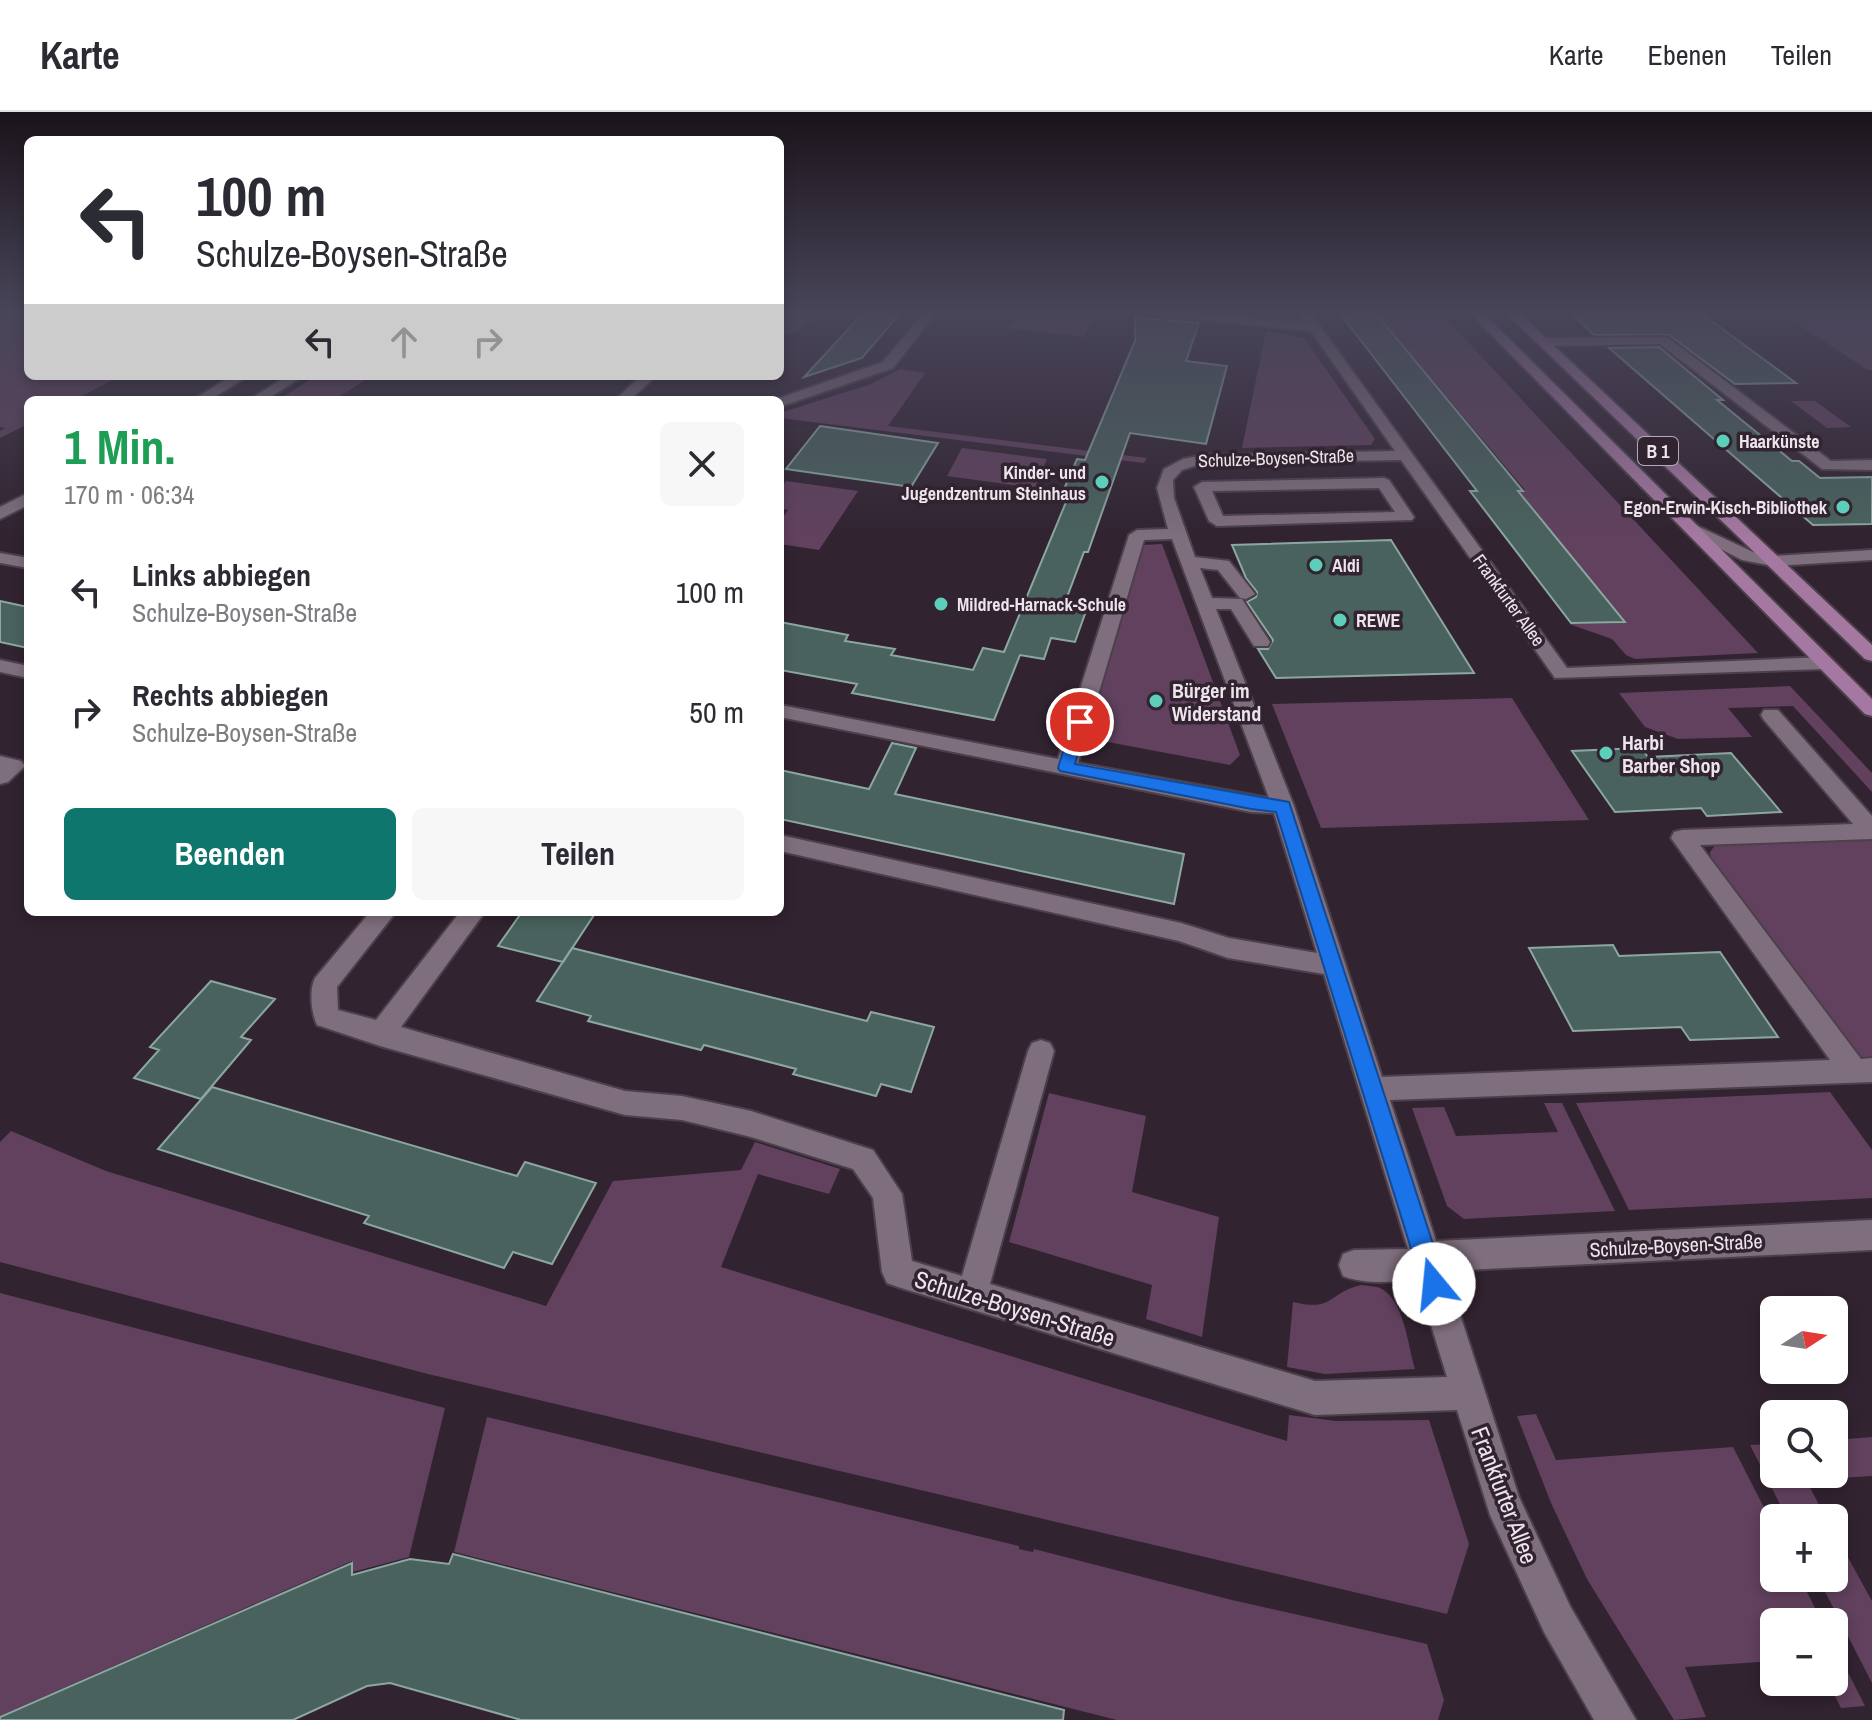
<!DOCTYPE html>
<html lang="de">
<meta charset="utf-8">
<style>
:root{--surface:#fff;--page:#f7f7f7;--text:#2b2b33;--muted:#7c7c81;--line:#e1e1e2;--accent:#0f766e}
body{margin:0;font-family:"Archivo Narrow",sans-serif;background:var(--page);color:var(--text);height:100vh;display:flex;flex-direction:column;font-size:30px;white-space:nowrap}
*{box-sizing:border-box;margin:0}
p{font-size:26px;color:var(--muted)}
.icon{flex:none;width:44px;height:44px;fill:none;stroke:currentColor;stroke-width:2;stroke-linecap:round;stroke-linejoin:round}
.map{position:relative;flex:1;overflow:hidden}
.sheet{position:absolute;left:24px;top:284px;width:760px;height:520px;display:flex;flex-direction:column;background:var(--surface);border-radius:12px;box-shadow:0 4px 12px #0003}
.sheet>*{flex:none}
.top-card{position:absolute;left:24px;top:24px;width:760px;height:244px;border-radius:12px;box-shadow:0 4px 12px #0003;background:#fff;color:var(--text);overflow:hidden}
.needle{width:52px;rotate:78deg}
.tools{position:absolute;left:1760px;top:1184px;display:grid;gap:16px}
.tools a{display:grid;place-items:center;width:88px;height:88px;border-radius:12px;background:var(--surface);box-shadow:0 4px 12px #0003;font-size:40px}
.pin{position:absolute;display:grid;place-items:center;width:68px;height:68px;color:#fff;margin:-34px;border:4px solid #fff;border-radius:50%;box-shadow:0 2px 8px #0007}
.me{position:absolute;width:88px;margin:-44px;rotate:343deg;stroke-linejoin:round;filter:drop-shadow(0 0 6px #0008)}
.turn{display:flex;align-items:center;gap:28px;height:168px;padding:0 40px;font-size:36px}
.turn .icon{width:104px;height:104px;stroke-width:2.5}
.turn b{display:block;font-size:56px;line-height:68px}
.lanes{display:flex;align-items:center;height:76px;padding:0 40px;background:#0003;justify-content:center;gap:40px;direction:ltr}
.lanes .off{opacity:.35}
.round{display:grid;place-items:center;flex:none;width:84px;height:84px;border-radius:12px;background:var(--page)}
.overview{display:flex;align-items:center;justify-content:space-between;height:136px;padding:0 40px}
h1{font-size:48px;font-weight:700;line-height:60px;color:#1e9e55}
.action{display:flex;gap:16px;margin-top:auto;padding:16px 40px}
.action a{flex:1;height:92px;border-radius:12px;background:var(--accent);color:#fff;font-size:32px;font-weight:700;line-height:92px;text-align:center}
.action a+a{background:var(--page);color:var(--text)}
ul{padding:0;list-style:none}
li{display:flex;align-items:center;gap:24px;height:120px;padding:0 40px}
li div{flex:1}
li b{display:block;font-size:30px}
li em{font-style:normal}
header{display:flex;align-items:center;gap:48px;box-sizing:border-box;height:112px;padding:0 40px;background:var(--surface);border-bottom:2px solid var(--line)}
header strong{font-size:38px}
nav{display:flex;gap:44px;margin-inline-start:auto;font-size:28px}
.map>svg:first-child{display:block}
.green{fill:#61415e}
.building{fill:#49625d;stroke:#8ca7a1;stroke-width:2}
.lines{fill:none;stroke-linecap:round;stroke-linejoin:round}
.minor-casing{stroke:#4c404b;stroke-width:4}
.major-casing{stroke:#4c404b;stroke-width:4}
.minor{fill:#7f6e7d;fill-rule:evenodd}
.major{fill:#a478a0;fill-rule:evenodd}
.route{fill:#1a73e8;stroke:#114b97;stroke-width:2}
.poi-dot{fill:#5cceba;stroke:#312330;stroke-width:3}
.labels{text-anchor:middle;dominant-baseline:central;stroke-width:7;stroke-linejoin:round;paint-order:stroke}
.far-poi-label{font-size:18px;font-weight:bold;fill:#ede4ec;stroke:#312330;text-anchor:start}
.shield{fill:#312330;stroke:#b5aab4;stroke-width:2}
.shield-label{font-size:18px;font-weight:bold;fill:#ede4ec}
.far-street-label{font-size:18px;fill:#ede4ec;stroke:#312330}
.poi-label{font-size:20px;font-weight:bold;fill:#ede4ec;stroke:#312330;text-anchor:start}
.street-label{font-size:20px;fill:#ede4ec;stroke:#312330}
.near-street-label{font-size:24px;fill:#ede4ec;stroke:#312330}
</style>
<header>
<strong>Karte</strong>
<nav><a>Karte</a><a>Ebenen</a><a>Teilen</a></nav>
</header>
<div class="map">
<svg width="1872" height="1608" viewBox="0 0 1872 1608">
<rect width="100%" height="100%" fill="#312330"/>
<path class="green" d="M0 199H28V264H120L74 288H28V312L0 326V319L5 316 0 315Z
M780 199H825L796 219 780 225Z
M1019 199 1096 202 1084 225 1008 216Z
M1375 199H1439L1758 541 1635 547 1626 543 1612 527 1569 512 1627 511 1519 380 1525 378Z
M1778 199H1872V258H1868Z
M1266 219 1304 226 1375 327 1371 333 1242 336Z
M900 257 925 261 888 314 1147 346 1144 351 780 306V301L871 272Z
M316 264H371L334 288H278Z
M1791 289H1815L1851 315 1827 316Z
M962 336 1047 347 1035 376 947 364Z
M786 369 858 379 819 438 780 432V409L788 398 780 396V377Z
M1162 432 1240 643 1230 653 1081 625 1143 433Z
M1790 574 1872 661V680L1793 594 1728 596 1752 625 1678 627 1645 615 1619 581Z
M1512 586 1589 708 1321 716 1272 592Z
M1837 726 1872 728V971L1711 748 1710 740 1716 732Z
M1830 980 1872 1038V1086L1629 1098 1576 991Z
M1049 981 1146 1004 1132 1080 1219 1105 1202 1225 1146 1207 1152 1173 1009 1130Z
M1544 991H1562L1615 1099 1464 1107 1447 1094 1412 996 1444 995 1456 1024 1558 1020Z
M11 1019 106 1059 546 1194 613 1069 741 1058 755 1030 840 1057 829 1082 758 1062 721 1155 1287 1329 1289 1303 1336 1309 1429 1308 1469 1432 1447 1502 428 1262 0 1150V1030Z
M1361 1173C1367 1174 1375 1174 1380 1176 1404 1187 1408 1234 1415 1257L1325 1262 1287 1255 1293 1190C1335 1200 1327 1181 1361 1173Z
M0 1181 445 1296 409 1445 353 1460 352 1449 0 1604Z
M1536 1302 1556 1348 1733 1335 1774 1415V1466H1800L1822 1510H1774V1549L1685 1555 1706 1605 1674 1608 1587 1467 1551 1391 1517 1304Z
M487 1305 1019 1434V1437L1033 1440 1034 1437 1232 1488 1427 1532 1444 1588 1438 1608H1117L454 1440Z
M1872 1325V1364L1806 1368 1826 1406H1787L1750 1333 1774 1332V1362H1834V1328Z
M1834 1420 1872 1489V1571L1818 1466H1834Z
M1834 1533 1865 1594 1841 1596 1828 1570H1834Z"/>
<path class="building" d="M865 199H902L862 246 804 265Z
M1338 199H1374L1523 379H1518L1625 510 1571 511 1470 379H1477Z
M1568 199H1698L1796 271 1735 272 1669 223H1594Z
M1135 201 1143 206 1199 211 1186 249 1227 254 1206 332 1130 321 1088 440H1084L1063 496 1086 499 1075 530 1051 526 1044 547 1020 543 994 608 852 581 857 572 780 558V510L848 523 845 529 895 537 891 543 973 558 983 536 1004 540 1071 378 1064 377 1077 347 1085 348 1135 229Z
M1659 235 1723 288H1717L1792 349H1799L1820 366 1872 365V412L1813 413 1609 236Z
M820 314 938 331 911 375 786 357Z
M1391 428 1474 561 1276 566 1258 537H1268L1273 528 1247 490 1256 485 1257 480 1246 466 1232 433Z
M0 489 28 495V536L0 530Z
M892 631 916 636 895 682 1184 742 1174 792 780 707V658L869 677Z
M1641 636 1648 645 1731 641 1781 700 1707 704 1701 696 1615 700 1572 639Z
M522 800H596L563 850 498 834Z
M1613 833 1619 844 1720 840 1778 925 1690 928 1681 915 1573 919 1529 836Z
M572 836 867 909 871 900 934 915 911 980 881 972 876 984 793 962 796 957 704 933 701 938 588 909 591 904 537 889Z
M211 869 275 887 241 925 251 928 201 987 134 966 159 938 150 935Z
M212 975 517 1064 525 1050 596 1071 552 1152 513 1140 504 1156 364 1111 369 1104 158 1037Z
M453 1442 1064 1598 1063 1608H521L390 1571 367 1574 293 1608H0V1605L352 1451V1463L410 1447 449 1452Z"/>
<g class="lines">
<g class="minor-casing">
<path id="minor" d="M925 199H938L893 256 785 293 780 294V288H774L883 250Z
M1137 199H1184L1306 211 1297 199H1309L1567 556 1825 545 1835 551 1825 557 1555 566 1401 348 1204 351 1182 358 1173 368 1174 386 1195 445 1229 449 1255 482 1246 487 1240 486 1218 458 1200 456 1212 486 1242 487 1270 530 1268 534H1254L1231 497H1216L1294 694 1382 965 1830 948 1671 726 1674 720 1682 718 1853 712 1764 608 1761 603 1764 598H1778L1872 704V727L1700 733 1861 947 1872 946V970L1390 988 1436 1129 1872 1108V1138L1446 1159 1519 1385 1570 1494 1636 1608H1594L1544 1520 1490 1403 1457 1298 1315 1303 898 1175 887 1171 882 1160 873 1086 853 1057 751 1025 682 1008 625 1003 380 934 317 913C311 900 309 878 315 866L370 800H396L337 875 338 898 376 908 460 800H485L401 915 625 979 682 984 751 999 873 1038 902 1082 912 1149 962 1164 1028 939 1032 931 1041 928 1050 931 1054 939 990 1172 1315 1269 1447 1265 1416 1164C1397 1172 1363 1172 1343 1164L1339 1153 1343 1142 1354 1138 1408 1137 1324 862 1228 846 1179 829 780 739V723L1181 811 1229 826 1317 841 1274 701 1251 700 780 605V593L1058 647 1129 423 1137 418 1168 417 1157 376 1164 357 1183 347 1204 343 1395 339 1311 219 1143 203ZM1172 427 1269 686 1078 651 1144 428Z
M1667 225 1831 349 1872 348V358L1822 357 1660 232 1543 234 1537 230 1543 226Z
M231 264H248L210 288H193Z
M287 264H303L266 288H249Z
M641 264H656L630 288H615Z
M1384 366 1389 368 1414 405 1412 408 1217 414 1209 409 1194 375 1202 370ZM1379 376 1395 400 1223 404 1212 379Z
M28 381V393L0 407V395Z
M1691 411 1753 440 1773 444 1872 438V448L1773 454 1742 448 1685 419 1683 416Z
M0 441 28 446V456L0 451Z
M0 548 28 554V566L0 560Z
M0 644 21 649 25 654 8 670 0 672Z"/>
</g>
<g class="major-casing">
<path id="major" d="M1468 199H1481L1872 587V604L1865 602Z
M1504 199H1517L1872 533V549L1865 547Z"/>
</g>
<use href="#minor" class="minor"/>
<use href="#major" class="major"/>
</g>
<linearGradient id="sky" x2="0" y2="1"><stop stop-color="#1b131a"/><stop offset="0.47" stop-color="#484559"/><stop offset="1" stop-color="#484559" stop-opacity="0"/></linearGradient>
<rect width="1872" height="425" fill="url(#sky)"/>
<path class="route" d="M1080 605 1087 610 1075 652 1289 690 1446 1172 1442 1181 1434 1184 1426 1181 1422 1172 1276 700 1251 697 1060 659 1058 656 1072 610Z"/>
<g class="poi-dot">
<circle cx="1723" cy="329" r="8"/>
<circle cx="1102" cy="370" r="8"/>
<circle cx="1843" cy="395" r="8"/>
<circle cx="1316" cy="453" r="8"/>
<circle cx="941" cy="492" r="8"/>
<circle cx="1340" cy="508" r="8"/>
<circle cx="1156" cy="589" r="8"/>
<circle cx="1606" cy="641" r="8"/>
</g>
<g class="labels">
<g class="far-poi-label">
<text x="1739" y="329">Haarkünste</text>
<text x="1086" y="360" text-anchor="end">Kinder- und<tspan x="1086" dy="21">Jugendzentrum Steinhaus</tspan></text>
<text x="1827" y="395" text-anchor="end">Egon-Erwin-Kisch-Bibliothek</text>
<text x="1332" y="453">Aldi</text>
<text x="957" y="492">Mildred-Harnack-Schule</text>
<text x="1356" y="508">REWE</text>
</g>
<rect class="shield" x="1638" y="325" width="40" height="28" rx="6"/>
<g class="shield-label">
<text x="1658" y="339">B 1</text>
</g>
<g class="far-street-label">
<text transform="translate(1276 346) rotate(-2)">Schulze-Boysen-Straße</text>
<text transform="translate(1509 488) rotate(54)">Frankfurter Allee</text>
</g>
<g class="poi-label">
<text x="1172" y="578">Bürger im<tspan x="1172" dy="23">Widerstand</tspan></text>
<text x="1622" y="630">Harbi<tspan x="1622" dy="23">Barber Shop</tspan></text>
</g>
<g class="street-label">
<text transform="translate(1676 1133) rotate(-3)">Schulze-Boysen-Straße</text>
</g>
<g class="near-street-label">
<text transform="translate(1015 1196) rotate(17)">Schulze-Boysen-Straße</text>
<text transform="translate(1505 1383) rotate(69)">Frankfurter Allee</text>
</g>
</g>
</svg>
<div class="tools">
<a><svg class="needle" viewBox="-14 -14 28 28"><path d="M0-13l5 13h-10z" fill="#e53935"/><path d="M0 13l5-13h-10z" fill="#7c7c81"/></svg></a>
<a><svg class="icon" aria-label="search" viewBox="0 0 24 24"><circle cx="10" cy="10" r="6"/><path d="M15 15l6 6"/></svg></a>
<a>+</a>
<a>−</a>
</div>
<div class="pin" style="left:1080px;top:610px;background:#d93025"><svg class="icon" aria-label="arrive" viewBox="0 0 24 24"><path d="M6 21V4h12l-3 4 3 4H6"/></svg></div>
<svg class="me" style="left:1434px;top:1172px" viewBox="-20 -20 40 40"><circle r="19" fill="#fff"/><path d="M0-13L10 11 0 6-10 11z" fill="#1a73e8"/></svg>
<div class="top-card">
<div class="turn"><svg class="icon" aria-label="left" viewBox="0 0 24 24"><path d="M17 20v-9H6M10 6l-5 5 5 5"/></svg><div><b>100 m</b>Schulze-Boysen-Straße</div></div>
<div class="lanes"><svg class="icon" aria-label="left" viewBox="0 0 24 24"><path d="M17 20v-9H6M10 6l-5 5 5 5"/></svg><svg class="icon off" aria-label="ahead" viewBox="0 0 24 24"><path d="M12 20V5M6 11l6-6 6 6"/></svg><svg class="icon off" aria-label="right" viewBox="0 0 24 24"><path d="M7 20v-9h11M14 6l5 5-5 5"/></svg></div>
</div>
<section class="sheet">
<div class="overview"><div><h1>1 Min.</h1><p>170 m · 06:34</p></div><a class="round"><svg class="icon" aria-label="close" viewBox="0 0 24 24"><path d="M6 6l12 12M18 6L6 18"/></svg></a></div>
<ul>
<li><svg class="icon" aria-label="left" viewBox="0 0 24 24"><path d="M17 20v-9H6M10 6l-5 5 5 5"/></svg><div><b>Links abbiegen</b><p>Schulze-Boysen-Straße</p></div><em>100 m</em></li>
<li><svg class="icon" aria-label="right" viewBox="0 0 24 24"><path d="M7 20v-9h11M14 6l5 5-5 5"/></svg><div><b>Rechts abbiegen</b><p>Schulze-Boysen-Straße</p></div><em>50 m</em></li>
</ul>
<div class="action"><a>Beenden</a><a>Teilen</a></div>
</section>
</div>
